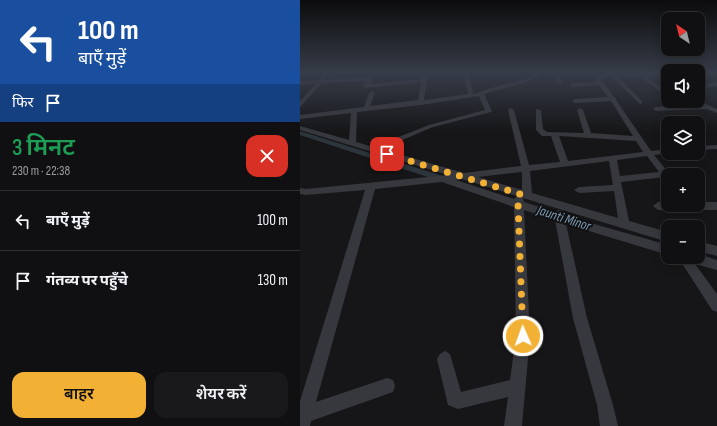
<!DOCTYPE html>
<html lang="hi">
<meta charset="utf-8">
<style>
:root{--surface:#101012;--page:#19191b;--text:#f1f3f6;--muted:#9c9d9f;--line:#303032;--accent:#f2b134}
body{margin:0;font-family:"Sofia Sans Condensed","Noto Sans Devanagari",sans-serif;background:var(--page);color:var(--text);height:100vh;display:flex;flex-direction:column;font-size:15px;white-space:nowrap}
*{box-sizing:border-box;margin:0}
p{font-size:13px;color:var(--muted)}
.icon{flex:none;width:22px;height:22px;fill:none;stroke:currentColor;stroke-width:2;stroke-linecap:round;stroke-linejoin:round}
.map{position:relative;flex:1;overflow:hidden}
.drawer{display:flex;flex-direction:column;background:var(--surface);width:300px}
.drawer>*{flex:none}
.hud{background:#1a4fa0;color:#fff;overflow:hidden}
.needle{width:26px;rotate:325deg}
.fabs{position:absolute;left:361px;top:12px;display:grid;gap:8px}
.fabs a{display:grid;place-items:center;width:44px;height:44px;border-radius:8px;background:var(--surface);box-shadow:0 2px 10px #0003,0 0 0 1px var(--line);font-size:20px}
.pin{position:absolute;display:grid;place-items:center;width:34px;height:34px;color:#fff;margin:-17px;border-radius:8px;box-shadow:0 2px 6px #0006}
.me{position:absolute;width:44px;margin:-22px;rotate:358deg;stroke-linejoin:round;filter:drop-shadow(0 0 3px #0008)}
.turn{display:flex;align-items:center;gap:14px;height:84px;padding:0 12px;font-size:18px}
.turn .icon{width:52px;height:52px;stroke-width:2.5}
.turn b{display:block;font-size:28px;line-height:34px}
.then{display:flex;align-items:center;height:38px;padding:0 12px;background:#0003;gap:8px;font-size:15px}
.round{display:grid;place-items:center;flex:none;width:42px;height:42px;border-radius:12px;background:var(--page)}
.head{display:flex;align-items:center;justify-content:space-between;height:68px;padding:0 12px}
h1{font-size:24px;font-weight:600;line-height:30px;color:#1e9e55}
.button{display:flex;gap:8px;margin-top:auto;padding:8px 12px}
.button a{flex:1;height:46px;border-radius:12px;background:var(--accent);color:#111;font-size:16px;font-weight:600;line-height:46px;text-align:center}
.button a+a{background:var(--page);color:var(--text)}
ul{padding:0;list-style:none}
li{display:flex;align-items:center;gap:12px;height:60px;padding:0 12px;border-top:1px solid var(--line)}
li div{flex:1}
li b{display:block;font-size:15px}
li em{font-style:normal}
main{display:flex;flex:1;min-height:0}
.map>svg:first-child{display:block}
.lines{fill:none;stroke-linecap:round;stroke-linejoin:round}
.canal{fill:#2c353c;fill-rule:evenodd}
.street{fill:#37383d;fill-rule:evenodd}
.route{stroke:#f2b134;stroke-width:7;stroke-dasharray:0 12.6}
.labels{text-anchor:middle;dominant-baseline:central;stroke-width:4;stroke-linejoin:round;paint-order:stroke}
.water-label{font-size:14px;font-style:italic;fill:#7f9bb3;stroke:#111113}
</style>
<main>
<section class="drawer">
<div class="hud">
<div class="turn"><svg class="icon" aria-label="left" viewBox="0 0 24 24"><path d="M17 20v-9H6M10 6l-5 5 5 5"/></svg><div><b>100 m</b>बाएँ मुड़ें</div></div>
<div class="then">फिर<svg class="icon" aria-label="arrive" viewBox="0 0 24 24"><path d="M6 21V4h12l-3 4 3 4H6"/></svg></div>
</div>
<div class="head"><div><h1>3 मिनट</h1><p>230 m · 22:38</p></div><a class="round" style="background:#d93025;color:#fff"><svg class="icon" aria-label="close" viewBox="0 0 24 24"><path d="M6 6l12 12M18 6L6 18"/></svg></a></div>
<ul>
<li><svg class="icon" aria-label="left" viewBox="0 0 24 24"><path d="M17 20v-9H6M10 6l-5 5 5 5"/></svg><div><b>बाएँ मुड़ें</b></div><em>100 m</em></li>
<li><svg class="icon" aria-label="arrive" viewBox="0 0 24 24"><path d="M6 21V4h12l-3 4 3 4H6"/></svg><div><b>गंतव्य पर पहुँचे</b></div><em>130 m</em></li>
</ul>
<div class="button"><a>बाहर</a><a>शेयर करें</a></div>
</section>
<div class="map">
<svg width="417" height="426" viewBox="0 0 417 426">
<rect width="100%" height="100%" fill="#161618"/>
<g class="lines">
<path class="canal" d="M0 131 149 178 150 180 149 182H143L0 135Z"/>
<path class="street" d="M26 72H32L25 80 70 77 73 79 70 84 121 79 122 72H128L124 100 168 94 163 72H169L173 94 204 84 227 79 238 72H244C231 84 202 88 184 94L192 111 191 112 133 127 81 149 164 173 221 166 208 110 211 108 214 110 229 165 260 162 251 136H242L236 130V109L241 110 243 129 247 132 284 133 277 110 280 108 283 110 291 133 333 136 311 101 275 103 272 101 275 99 308 97 299 85 272 87 269 85 272 83 297 82 295 79 298 76 283 72H299L304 74 317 72 329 74 368 73V77H347L363 89 364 90 361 92 340 77 329 78 316 75 342 101V103L340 104 311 76 301 79 314 97 316 98V100L351 151 368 149V153H370L354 155 368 172 365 177 321 182 329 221 368 232V242L223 198 224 202 255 212 259 210 263 211 266 216 368 245V255L266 224 287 318 313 405 318 426H300L297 405 273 318 255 220 224 210 230 336 222 426H204L208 397 158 409 148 405 137 359 140 354 145 351 150 354 161 392 210 380 216 336 214 207 142 182 75 189 16 402 87 378 93 380 95 386 93 392 11 421 10 426H0V401L65 190 6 195 0 194V188L6 189 148 175 0 130V126L49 140 51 113 0 119V115L64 107 69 93 72 91 75 93 70 106 118 100 121 82 66 88 63 86 66 81 22 83 0 107V101L16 84 0 85V81L19 80ZM179 96 185 110 129 125 73 147 56 142 57 112 121 105ZM259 136 336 141 343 152 268 161ZM347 156 359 172 320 176 317 160ZM309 161 313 185 279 187 274 190 279 193 314 191 318 218 232 193 230 171ZM222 172V190L178 177ZM162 179 217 196 214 199 156 180Z
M254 72H260L262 84 257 83Z
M398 72H417V76H398Z
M417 82V86L398 89V85Z
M401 102 417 109V113L407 109 356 111 353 109 356 107 399 105 398 104Z
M417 145V149L398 150V146Z
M358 202H368V205H398V202H417V210H358L353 206Z
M398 241 417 246V256L398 251Z
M398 254 417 260V270L395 264 417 294V312L412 310 378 257H398Z"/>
</g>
<linearGradient id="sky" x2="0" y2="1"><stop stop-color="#0c0c0d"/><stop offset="0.55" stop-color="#363c48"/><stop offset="1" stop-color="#363c48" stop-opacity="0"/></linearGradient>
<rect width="417" height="132" fill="url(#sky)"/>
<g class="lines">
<path class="route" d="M87 154 220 194 218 204 223 336"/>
</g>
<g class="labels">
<g class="water-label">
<text transform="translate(264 218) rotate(18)">Jaunti Minor</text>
</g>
</g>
</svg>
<div class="fabs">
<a><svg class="needle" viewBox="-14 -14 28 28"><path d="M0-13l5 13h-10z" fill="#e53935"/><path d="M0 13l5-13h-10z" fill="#9c9d9f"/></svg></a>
<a><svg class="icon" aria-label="sound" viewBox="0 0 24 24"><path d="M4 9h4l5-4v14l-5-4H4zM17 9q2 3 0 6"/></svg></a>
<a><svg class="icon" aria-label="layers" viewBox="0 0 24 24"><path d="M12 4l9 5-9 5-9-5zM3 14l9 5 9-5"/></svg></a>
<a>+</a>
<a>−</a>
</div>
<div class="pin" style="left:87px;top:154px;background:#d93025"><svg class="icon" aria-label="arrive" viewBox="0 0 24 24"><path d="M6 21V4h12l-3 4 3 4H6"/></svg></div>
<svg class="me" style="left:223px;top:336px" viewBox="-20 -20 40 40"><circle r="17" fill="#f2b134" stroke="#fff" stroke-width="3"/><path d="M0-11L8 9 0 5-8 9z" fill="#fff"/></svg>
</div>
</main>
